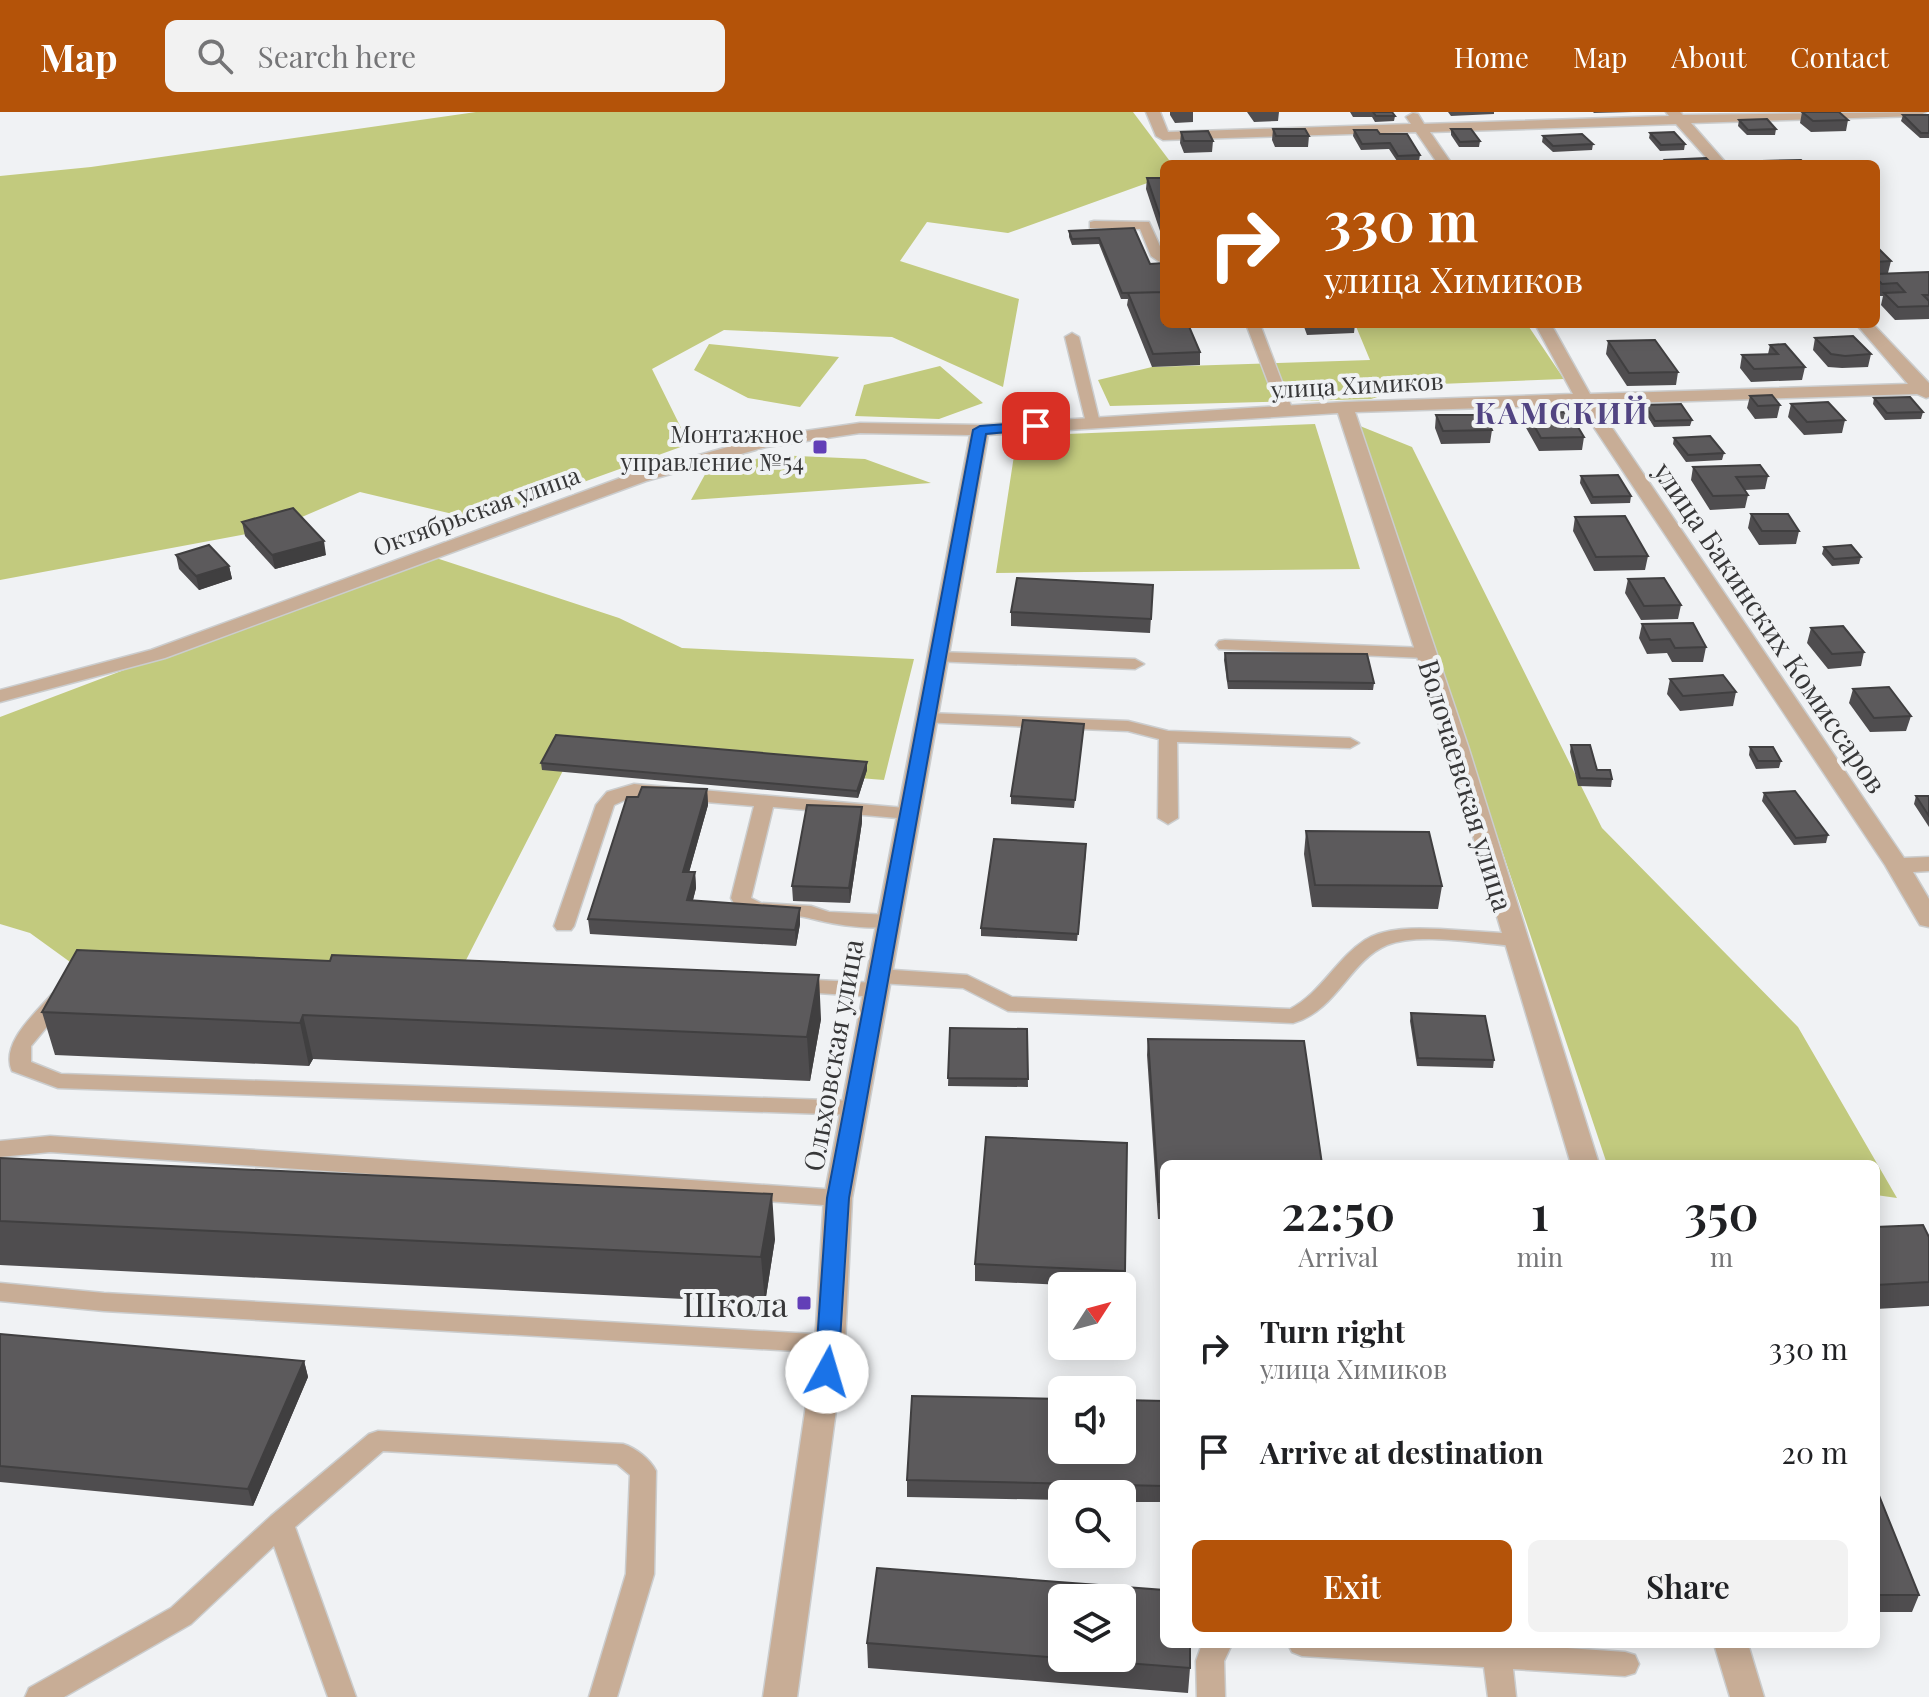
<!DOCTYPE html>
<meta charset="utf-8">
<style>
:root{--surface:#fff;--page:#f2f2f2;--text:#202124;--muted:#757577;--accent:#b45309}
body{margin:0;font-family:"Playfair Display",serif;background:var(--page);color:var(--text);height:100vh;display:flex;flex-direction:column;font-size:30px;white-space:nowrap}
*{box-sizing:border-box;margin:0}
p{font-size:26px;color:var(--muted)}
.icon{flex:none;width:44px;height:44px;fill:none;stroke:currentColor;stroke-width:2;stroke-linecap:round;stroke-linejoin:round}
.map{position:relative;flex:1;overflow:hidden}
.panel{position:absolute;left:1160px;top:1048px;width:720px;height:488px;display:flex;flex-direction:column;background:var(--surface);border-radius:12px;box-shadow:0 4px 20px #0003}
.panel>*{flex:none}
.guide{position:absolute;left:1160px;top:48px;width:720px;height:168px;border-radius:12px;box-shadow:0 4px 20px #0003;background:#b45309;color:#fff;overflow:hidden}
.needle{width:52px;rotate:54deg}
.tools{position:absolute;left:1048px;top:1160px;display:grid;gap:16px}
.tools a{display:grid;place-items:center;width:88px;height:88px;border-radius:12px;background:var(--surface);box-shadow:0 4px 20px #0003;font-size:40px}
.pin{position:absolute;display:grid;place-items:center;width:68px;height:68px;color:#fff;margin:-34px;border-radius:16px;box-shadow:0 4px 12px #0006}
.me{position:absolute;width:88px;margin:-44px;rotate:6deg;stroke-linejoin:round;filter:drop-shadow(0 0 6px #0008)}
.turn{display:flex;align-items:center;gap:28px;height:168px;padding:0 32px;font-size:36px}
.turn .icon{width:104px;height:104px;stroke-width:2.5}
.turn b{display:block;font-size:56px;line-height:68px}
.eta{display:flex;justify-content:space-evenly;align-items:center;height:136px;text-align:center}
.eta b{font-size:48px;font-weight:600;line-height:56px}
.action{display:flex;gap:16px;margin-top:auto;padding:16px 32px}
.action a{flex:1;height:92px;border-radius:12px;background:var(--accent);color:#fff;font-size:32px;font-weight:600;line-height:92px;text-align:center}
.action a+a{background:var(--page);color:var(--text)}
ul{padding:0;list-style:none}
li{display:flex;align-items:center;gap:24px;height:104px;padding:0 32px}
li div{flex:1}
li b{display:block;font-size:30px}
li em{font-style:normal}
header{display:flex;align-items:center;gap:48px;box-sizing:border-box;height:112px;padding:0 40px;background:var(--accent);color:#fff}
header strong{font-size:38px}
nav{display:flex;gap:44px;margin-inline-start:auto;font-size:28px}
.search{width:560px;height:72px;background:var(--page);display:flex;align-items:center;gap:20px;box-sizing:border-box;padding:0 28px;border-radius:12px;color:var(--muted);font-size:30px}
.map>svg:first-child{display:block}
.forest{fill:#c2ca7e}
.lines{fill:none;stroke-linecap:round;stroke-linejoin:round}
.lane-casing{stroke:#cbcdce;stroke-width:3}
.street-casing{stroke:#cbcdce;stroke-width:3}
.lane{fill:#c8ad96;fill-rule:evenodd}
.street{fill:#c8ad96;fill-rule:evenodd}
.wall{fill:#4f4d4f}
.shaded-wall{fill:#403f40}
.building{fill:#5c5a5c;stroke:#403f40;stroke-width:2;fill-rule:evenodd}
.route{fill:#1a73e8;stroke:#114b97;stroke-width:2}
.poi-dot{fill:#623fb7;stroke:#f0f2f4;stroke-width:3}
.labels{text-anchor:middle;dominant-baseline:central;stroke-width:8;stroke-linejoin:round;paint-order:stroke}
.far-street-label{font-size:24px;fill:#373738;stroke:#f0f2f4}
.far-poi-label{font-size:24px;fill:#373738;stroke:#f0f2f4;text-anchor:end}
.street-label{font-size:28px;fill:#373738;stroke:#f0f2f4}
.far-district-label{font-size:30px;font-weight:bold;letter-spacing:2px;fill:#514482;stroke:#f0f2f4}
.near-poi-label{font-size:34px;fill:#373738;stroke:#f0f2f4;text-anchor:end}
</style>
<header>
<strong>Map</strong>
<div class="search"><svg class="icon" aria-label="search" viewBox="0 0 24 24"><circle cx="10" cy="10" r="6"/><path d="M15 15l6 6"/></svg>Search here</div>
<nav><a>Home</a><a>Map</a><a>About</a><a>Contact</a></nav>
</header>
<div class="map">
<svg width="1929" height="1585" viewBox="0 0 1929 1585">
<rect width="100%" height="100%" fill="#f0f2f4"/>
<path class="forest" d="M476 0H1133L1172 52H1164V65L1008 121 927 110 900 149 1019 187 1003 275 892 225 724 218 652 257 689 332 478 408 360 380 274 417 0 468V64L91 55Z
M1355 212H1527L1564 267 1415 273 1371 287 1110 294 1098 268 1152 255 1370 248Z
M709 232 839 245 800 295 748 286 694 258Z
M940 254 983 291 939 307 855 304 864 273Z
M1315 312 1360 457 996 461 1017 324Z
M1360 314 1412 335 1602 716 1798 915 1897 1086 1876 1083V1052H1607Z
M775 343 865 347 931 371 691 388 708 357Z
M427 443 619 506 682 536 914 547 884 668 571 643 465 850 77 855 30 821 0 812V605Z"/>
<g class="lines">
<g class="lane-casing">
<path id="lane" d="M1094 109 1149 110 1164 143V153L1151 144 1140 117 1090 116V110Z
M1246 212H1260L1293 299 1291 302H1281L1279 299Z
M1072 221 1079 225 1100 311 1098 314H1088L1086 311 1065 225Z
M1225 528 1426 536 1435 541 1426 546 1219 537 1216 533 1219 529Z
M938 540 1135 547 1144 552 1135 557 932 549 929 545 932 541Z
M927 601 1128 609 1168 619 1350 626 1359 631 1350 636 1177 630 1178 706 1168 712 1158 706 1159 627 1128 619 921 610 918 606Z
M634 672 916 697 918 701 916 705 909 707 773 695 751 786 761 791 811 794 829 800 889 803 899 809C887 823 827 811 809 806 784 800 761 805 736 795L731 786 754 694 634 684 614 693 574 814 571 818H557L554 814 596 693 607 680Z
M1440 817 1516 822 1526 828 1516 834C1480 832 1420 820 1387 833 1349 849 1337 899 1293 911L1008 899 963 876 879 871 869 864 879 857 967 863 1012 885 1290 897C1321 881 1336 847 1365 828 1386 815 1415 816 1440 817Z
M795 867 877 871 887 878 877 885 788 879 785 874 788 869Z
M59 880 70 887 31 934V950L61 962 855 989 863 991 866 996 863 1001 855 1003 58 976 12 959C0 931 35 902 52 882Z
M50 1024 838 1078 846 1080 850 1086 846 1092 838 1094 50 1040 0 1045V1029Z
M0 1171 104 1181 830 1223 839 1225 842 1232 839 1239 830 1241 104 1199 0 1189Z
M378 1319 623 1332C636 1336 650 1347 656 1359L654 1462 617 1585H589L626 1462 630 1363 617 1352 383 1339 295 1415 356 1585H328L274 1434 191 1512 64 1585H25L29 1576 171 1496 271 1404 369 1322Z
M1202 1532H1232L1224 1549 1225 1585H1197L1196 1549Z
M1288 1532H1510L1625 1540 1635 1543 1639 1552 1635 1561 1625 1564 1513 1557 1516 1585H1488L1484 1555 1302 1544 1292 1540Z"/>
</g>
<g class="street-casing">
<path id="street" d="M1146 0H1160L1168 20 1411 12 1406 5 1413 1 1418 2 1424 12 1669 4 1666 0H1680L1683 3 1926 0 1919 4 1691 11 1727 52H1712L1676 12 1430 20 1452 52H1438L1416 20 1163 28 1156 24Z
M1535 212H1551L1590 282 1908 272 1856 212H1873L1929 271V285L1926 286 1917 282 1596 292 1904 746 1929 745V759L1913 760 1929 787V815L1920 813 1917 808 1885 753 1579 293 1355 300 1468 634 1599 1052H1571L1446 634 1338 301 988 323 852 1086 845 1232 797 1585H763L815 1232 824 1086 970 323 860 321 766 335 646 369 165 546 0 590V578L151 538 634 361 764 325 860 311 980 313 1345 290 1573 282Z
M1714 1532H1748L1764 1585H1730Z"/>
</g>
<use href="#lane" class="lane"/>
<use href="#street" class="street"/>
</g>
<path class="wall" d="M1170 0H1193V10L1175 11 1170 3Z
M1247 0H1279L1278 9 1254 10Z
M1350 0H1392L1395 4 1394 9 1375 10 1372 5H1353Z
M1448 0H1494V2L1451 4Z
M1593 0H1633L1594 1Z
M1802 0 1848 8 1846 19 1811 20 1800 11Z
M1903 3H1929V26H1920L1901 9Z
M1739 8 1776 17 1775 23H1747L1738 14Z
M1273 17 1309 24 1308 35H1275L1272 28Z
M1451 17 1480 29 1479 35H1459L1451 23Z
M1354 18 1380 22 1420 43 1419 49H1397L1389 37 1361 38 1353 24Z
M1181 20 1213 29 1212 40 1184 41 1180 31Z
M1650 21 1685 32 1684 38 1660 39 1649 26Z
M1543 24 1593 32 1592 38 1553 40 1542 30Z
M1147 66H1164V119H1160L1146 77Z
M1134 116 1164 212 1200 240V253L1152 255 1127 193 1128 187H1121L1099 132 1072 133 1069 125V119Z
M1876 137 1891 149 1888 161H1876Z
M1929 160V207L1895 208 1881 193 1883 184H1879L1876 181V162Z
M1303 212H1355L1354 221 1307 223Z
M1815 226 1871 242 1868 255 1842 256 1828 255 1813 238Z
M1608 229 1678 260 1676 273 1627 274 1606 242Z
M1770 233 1805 255 1802 268 1751 270 1740 256 1742 243 1768 242Z
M1750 284 1780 293 1777 306 1755 307 1747 296Z
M1874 286 1923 300 1921 307 1885 308 1873 292Z
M1791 292 1845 308 1842 321 1804 323 1788 305Z
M1645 293 1692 308 1690 314 1654 315 1644 299Z
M1527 301 1584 325 1582 338 1539 339 1525 314Z
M1436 303 1492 318 1490 331 1441 332 1435 316Z
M1674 326 1724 341 1722 348 1686 350 1673 332Z
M1693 355 1768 364 1765 377 1745 378 1748 383 1745 396 1710 398 1691 368Z
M1581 364 1631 384 1630 391 1591 392 1580 371Z
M1751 402 1799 419 1796 432 1759 433 1748 416Z
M1575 405 1648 444 1645 458 1594 459 1573 419Z
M242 410 326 443 275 457 245 424Z
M1824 435 1861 445 1859 452 1832 454 1822 442Z
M176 443 229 454 232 467 199 478 179 457Z
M1628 467 1681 493 1678 507 1641 508 1625 481Z
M1153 473 1150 521 1011 514V500Z
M1642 512 1706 535 1703 550H1672L1667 541 1647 542 1639 526Z
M1811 516 1864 540 1861 554 1828 557 1807 531Z
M1225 541 1374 571 1373 578 1228 577 1224 548Z
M1670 567 1736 580 1733 594 1680 599 1667 582Z
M1853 577 1911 604 1906 619 1870 620 1849 591Z
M1084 612 1074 696 1011 692V684Z
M1571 633 1597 658 1612 667 1611 675 1578 674 1570 640Z
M1750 635 1781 649 1779 656 1756 657 1749 643Z
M867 650V658L858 686 542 658 541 651Z
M707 677 708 693 689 760H695L696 776 693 788 800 812 796 834 590 822 588 807 638 685Z
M1764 681 1828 723 1826 731 1794 733 1762 689Z
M1916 684H1929V715L1914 692Z
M862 710 850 791 793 789 792 774Z
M1306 719 1442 774 1438 797 1312 795 1304 742Z
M1086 740 1077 829 981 824V816Z
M42 900 821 907 810 969 313 947 309 954 55 943Z
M1411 901 1494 948 1493 956 1417 954 1410 909Z
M950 916 1027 917 1028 975 948 974Z
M1148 927 1164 1052V1107H1158L1147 943Z
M0 1046 775 1127 765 1191 0 1153Z
M1876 1115 1929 1125V1194L1876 1197Z
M975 1152 1125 1159 1124 1176H1122V1174H1085L975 1169Z
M0 1222 304 1249 308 1265 253 1394 0 1370Z
M1164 1289V1390H1122V1382H1062V1388L907 1385V1368Z
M1876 1376 1919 1483 1912 1500H1876Z
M867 1531 1190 1556 1188 1581 868 1556Z"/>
<path class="shaded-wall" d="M324 429 326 443 275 457 272 443Z
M229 454 232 467 199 478 196 464Z
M867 650V658L858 686 857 679Z
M707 677 708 693 685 775 683 760Z
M862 695V710L850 791 849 776Z
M695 760 696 776 689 803 687 788Z
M800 796V812L796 834 795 818Z
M819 863 821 907 810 969 807 925Z
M303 903 313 947 309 954 300 911Z
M772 1082 775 1127 765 1191 761 1145Z
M304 1249 308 1265 253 1394 248 1377Z"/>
<path class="building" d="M1373 0H1392L1395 4H1376Z
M1802 0H1839L1848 8 1813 9Z
M1903 3H1929V21H1921Z
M1767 7 1776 17 1748 18 1739 8Z
M1273 17H1305L1309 24H1276Z
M1451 17H1471L1480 29 1460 30Z
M1354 18H1377L1380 22H1407L1420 43 1398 44 1390 31 1362 32Z
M1208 19 1213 29H1184L1181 20Z
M1674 20 1685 32 1661 33 1650 21Z
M1582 22 1593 32 1553 34 1543 24Z
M1706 46 1712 52H1669L1665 48Z
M1801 48 1805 52H1767L1764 49Z
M1147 66H1164V107H1161Z
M1134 116 1150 152 1164 151V180L1122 181 1099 126 1072 127 1069 119Z
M1876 137H1879L1891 149 1876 150Z
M1929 160V183H1923L1929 189V194L1898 195 1884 181 1905 180 1897 171 1882 172 1876 166V162Z
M1164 180V212H1188L1200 240 1153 242 1128 181Z
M1853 224 1871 242 1845 244 1831 242 1815 226Z
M1655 228 1678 260 1629 261 1608 229Z
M1785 232 1805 255 1754 257 1742 243 1778 242 1770 233Z
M1772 283 1780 293 1758 294 1750 284Z
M1910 285 1923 300 1887 301 1874 286Z
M1828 290 1845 308 1807 310 1791 292Z
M1681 292 1692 308 1655 309 1645 293Z
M1569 300 1584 325 1541 326 1527 301Z
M1436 303H1485L1492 318 1443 319Z
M1710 324 1724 341 1688 343 1674 326Z
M1760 353 1768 364 1736 365 1748 383 1713 384 1693 355Z
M1618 363 1631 384 1593 385 1581 364Z
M293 396 324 429 272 443 242 410Z
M1751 402H1788L1799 419H1762Z
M1625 404 1648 444 1596 445 1575 405Z
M209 433 229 454 196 464 176 443Z
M1851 433 1861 445 1834 447 1824 435Z
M1017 466 1153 473 1151 507 1011 500Z
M1664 466 1681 493 1644 494 1628 467Z
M1693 511 1706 535 1675 536 1670 527 1650 528 1642 512Z
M1843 514 1864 540 1832 542 1811 516Z
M1225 541 1367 542 1374 571 1228 569Z
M1723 563 1736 580 1683 584 1670 567Z
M1889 575 1911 604 1874 606 1853 577Z
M1023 608 1084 612 1075 688 1011 684Z
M556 623 867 650 857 679 541 651Z
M1571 633H1590L1597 658H1610L1612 667 1580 666Z
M1750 635H1773L1781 649H1758Z
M642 675 707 677 683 760H695L687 788 800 796 795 818 588 807 627 685H638Z
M1795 679 1828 723 1796 726 1764 681Z
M1916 684H1929V704Z
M807 693 862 695 849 776 792 774Z
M1306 719 1429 720 1442 774 1315 773Z
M994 727 1086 732 1078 822 981 816Z
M77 838 330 849 332 843 819 863 807 925 303 903 300 911 42 900Z
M1411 901 1485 904 1494 948 1418 946Z
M950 916 1027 917 1028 967 948 966Z
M1148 927 1304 929 1322 1052H1164V1090H1159Z
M986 1025 1127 1031 1125 1159 975 1152Z
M0 1046 772 1082 761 1145 0 1109Z
M1923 1113 1929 1125V1170L1876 1173V1115Z
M0 1222 304 1249 248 1377 0 1354Z
M912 1284 1062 1287V1338H1122V1288L1164 1289V1374L907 1368Z
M1876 1376 1919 1483H1876Z
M877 1456 1164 1478V1532H1190V1556L867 1531ZM1062 1486H1122V1546H1062Z"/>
<path class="route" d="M1036 310 1043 314 1041 317 986 322 849 1086 838 1260 835 1266 827 1269 819 1266 815 1260 827 1086 973 318 980 314Z"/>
<g class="poi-dot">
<rect x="812" y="327" width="16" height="16" rx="4"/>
<rect x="796" y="1183" width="16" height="16" rx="4"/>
</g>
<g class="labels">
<g class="far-street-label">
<text transform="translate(1357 272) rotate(-3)">улица Химиков</text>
<text transform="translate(476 398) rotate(-20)">Октябрьская улица</text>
</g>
<g class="far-poi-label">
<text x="804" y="321">Монтажное<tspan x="804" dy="28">управление №54</tspan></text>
</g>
<g class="street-label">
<text transform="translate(1771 515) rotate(56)">улица Бакинских Комиссаров</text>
<text transform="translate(1467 673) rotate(73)">Волочаевская улица</text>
<text transform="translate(832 943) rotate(-80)">Ольховская улица</text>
</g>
<g class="far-district-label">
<text x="1562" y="300">КАМСКИЙ</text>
</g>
<g class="near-poi-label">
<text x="788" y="1191">Школа</text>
</g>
</g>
</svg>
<div class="tools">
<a><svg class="needle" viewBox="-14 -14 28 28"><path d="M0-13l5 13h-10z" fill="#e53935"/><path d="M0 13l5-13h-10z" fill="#757577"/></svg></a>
<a><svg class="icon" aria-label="sound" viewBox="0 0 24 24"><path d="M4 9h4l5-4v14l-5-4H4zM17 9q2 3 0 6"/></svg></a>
<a><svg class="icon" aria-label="search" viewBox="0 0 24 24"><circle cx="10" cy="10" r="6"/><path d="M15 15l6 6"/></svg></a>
<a><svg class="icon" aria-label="layers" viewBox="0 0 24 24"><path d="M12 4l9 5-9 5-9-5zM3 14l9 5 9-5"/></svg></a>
</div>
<div class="pin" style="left:1036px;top:314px;background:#d93025"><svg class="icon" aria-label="arrive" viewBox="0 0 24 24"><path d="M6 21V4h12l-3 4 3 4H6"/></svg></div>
<svg class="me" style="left:827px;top:1260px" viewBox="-20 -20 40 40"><circle r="19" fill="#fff"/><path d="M0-13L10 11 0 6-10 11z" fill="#1a73e8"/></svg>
<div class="guide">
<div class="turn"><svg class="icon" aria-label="right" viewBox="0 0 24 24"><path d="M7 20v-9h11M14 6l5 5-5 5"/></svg><div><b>330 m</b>улица Химиков</div></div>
</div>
<section class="panel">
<div class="eta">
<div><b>22:50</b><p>Arrival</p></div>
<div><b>1</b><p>min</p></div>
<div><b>350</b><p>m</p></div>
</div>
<ul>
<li><svg class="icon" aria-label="right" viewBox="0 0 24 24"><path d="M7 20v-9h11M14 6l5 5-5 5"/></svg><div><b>Turn right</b><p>улица Химиков</p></div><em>330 m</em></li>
<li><svg class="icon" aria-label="arrive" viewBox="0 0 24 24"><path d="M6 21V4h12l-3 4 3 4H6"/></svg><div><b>Arrive at destination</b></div><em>20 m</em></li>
</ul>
<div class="action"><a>Exit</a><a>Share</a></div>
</section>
</div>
